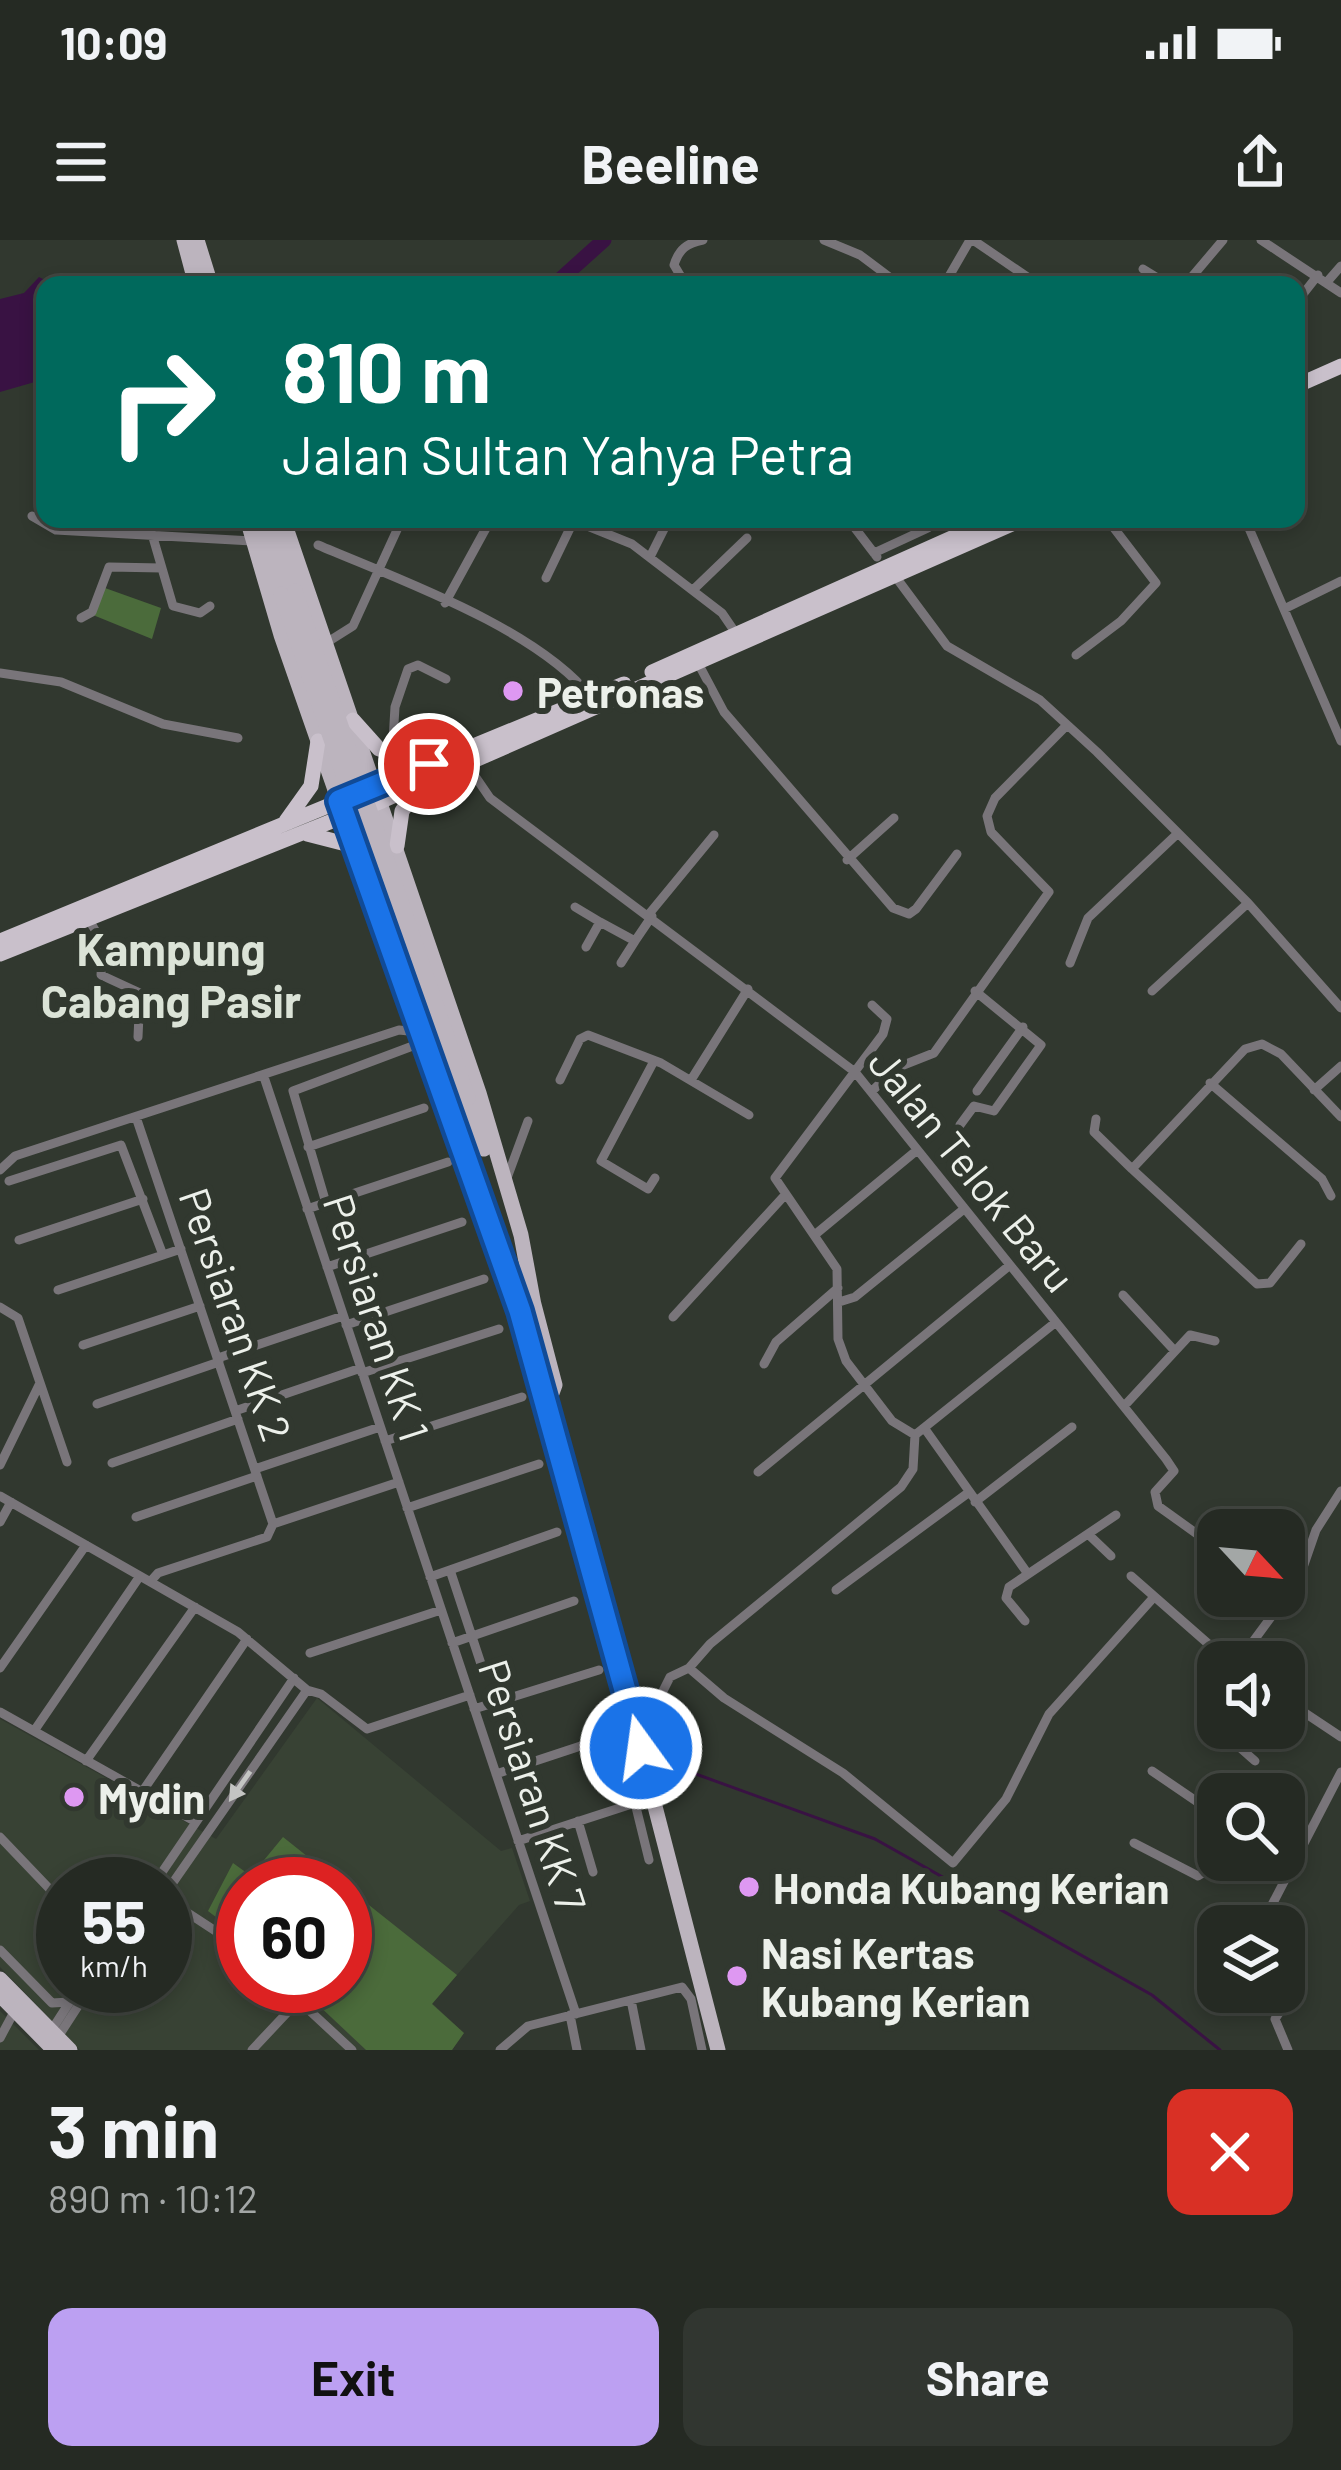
<!DOCTYPE html>
<meta charset="utf-8">
<style>
:root{--surface:#252a23;--page:#313630;--text:#f1f3f6;--muted:#a3a7a6;--line:#424641;--accent:#bca0f2}
body{margin:0;font-family:Barlow,sans-serif;background:var(--page);color:var(--text);height:100vh;display:flex;flex-direction:column;font-size:45px;white-space:nowrap}
*{box-sizing:border-box;margin:0}
p{font-size:39px;color:var(--muted)}
.icon{flex:none;width:66px;height:66px;fill:none;stroke:currentColor;stroke-width:2;stroke-linecap:round;stroke-linejoin:round}
.map{position:relative;height:1810px;overflow:hidden}
.side{display:flex;flex-direction:column;background:var(--surface);flex:1}
.side>*{flex:none}
.guide{position:absolute;left:36px;top:36px;width:1269px;height:252px;border-radius:24px;box-shadow:0 6px 18px #0003,0 0 0 3px var(--line);background:#00695c;color:#fff;overflow:hidden}
.needle{width:78px;rotate:116deg}
.tools{position:absolute;left:1197px;top:1269px;display:grid;gap:24px}
.tools a{display:grid;place-items:center;width:108px;height:108px;border-radius:24px;background:var(--surface);box-shadow:0 6px 18px #0003,0 0 0 3px var(--line);font-size:60px}
.speed{position:absolute;left:36px;top:1617px;display:flex;gap:24px;font-size:60px;font-weight:700;text-align:center}
.speed>*{display:grid;place-content:center;width:156px;height:156px;border-radius:50%;background:var(--surface);box-shadow:0 6px 18px #0003,0 0 0 3px var(--line);line-height:1}
.speed small{font-size:30px;font-weight:400}
.speed .limit{border:18px solid #d22;background:#fff;color:#111}
.pin{position:absolute;display:grid;place-items:center;width:102px;height:102px;color:#fff;margin:-51px;border:6px solid #fff;border-radius:50%;box-shadow:0 3px 12px #0007}
.me{position:absolute;width:132px;margin:-66px;rotate:346deg;stroke-linejoin:round;filter:drop-shadow(0 0 9px #0008)}
.turn{display:flex;align-items:center;gap:42px;height:252px;padding:0 48px;font-size:54px}
.turn .icon{width:156px;height:156px;stroke-width:2.5}
.turn b{display:block;font-size:84px;line-height:102px}
.round{display:grid;place-items:center;flex:none;width:126px;height:126px;border-radius:24px;background:var(--page)}
.summary{display:flex;align-items:center;justify-content:space-between;height:204px;padding:0 48px}
h1{font-size:72px;font-weight:700;line-height:90px}
.button{display:flex;gap:24px;margin-top:auto;padding:24px 48px}
.button a{flex:1;height:138px;border-radius:24px;background:var(--accent);color:#111;font-size:48px;font-weight:700;line-height:138px;text-align:center}
.button a+a{background:var(--page);color:var(--text)}
.status{display:flex;justify-content:space-between;align-items:center;height:84px;padding:0 60px;background:var(--surface);direction:ltr}
.status svg{height:33px;fill:currentColor}
header{display:flex;justify-content:space-between;align-items:center;height:156px;padding:0 48px;background:var(--surface);font-size:54px;font-weight:700}
.map>svg:first-child{display:block}
.built{fill:#384234;fill-rule:evenodd}
.green{fill:#4b6b3b}
.water{fill:#391243}
.lines{fill:none;stroke-linecap:round;stroke-linejoin:round}
.stream{stroke:#391243;stroke-width:3}
.river{stroke:#391243;stroke-width:15}
.minor{stroke:#79757a;stroke-width:9}
.primary{stroke:#bcb4be;stroke-width:15}
.trunk{stroke:#c9c0cb;stroke-width:15}
.primary-bridge{stroke:#bcb4be;stroke-width:15}
.oneway{fill:#c4c5c3}
.route-casing{stroke:#114b97;stroke-width:30}
.route{stroke:#1a73e8;stroke-width:21}
.poi-dot{fill:#de98f2;stroke:#31382f;stroke-width:4.5}
.labels{text-anchor:middle;dominant-baseline:central;stroke-width:12;stroke-linejoin:round;paint-order:stroke}
.poi-label{font-size:42px;font-weight:bold;fill:#ecf0ea;stroke:#31382f;text-anchor:start}
.street-label{font-size:42px;fill:#ecf0ea;stroke:#31382f}
.neighbourhood-label{font-size:45px;font-weight:bold;fill:#dbe3d7;stroke:#31382f}
</style>
<div class="status"><b>10:09</b><svg viewBox="0 0 49 12"><path d="M0 12V9h3v3zM5 12V6h3v6zM10 12V3h3v9zM15 12V0h3v12zM26 1h20v11H26zM47 4h2v5h-2z"/></svg></div>
<header><svg class="icon" aria-label="menu" viewBox="0 0 24 24"><path d="M4 6h16M4 12h16M4 18h16"/></svg>Beeline<svg class="icon" aria-label="share" viewBox="0 0 24 24"><path d="M12 15V3M7 8l5-5 5 5M5 13v7h14v-7"/></svg></header>
<div class="map">
<svg width="1341" height="1810" viewBox="0 0 1341 1810">
<rect width="100%" height="100%" fill="#31382f"/>
<path class="built" d="M317 1458 501 1611 512 1608 530 1661 519 1665 432 1763 464 1793 452 1810H80L0 1727V1479L216 1599ZM63 1644H165V1746H63ZM243 1644H345V1746H243Z
M0 1771 39 1810H0Z"/>
<path class="green" d="M105 348 161 368 152 399 93 375Z
M283 1597 342 1644H243V1698L208 1671 233 1623 251 1636Z
M345 1646 457 1735 432 1764 464 1793 452 1810H366L298 1746H345Z"/>
<path class="water" d="M39 37 55 45H45V139L0 152V59L24 53Z"/>
<g class="lines">
<path class="stream" d="M671 1525 875 1599 1152 1755 1220 1810"/>
<path class="river" d="M554 45 604 0"/>
<path class="minor" d="M824 0 860 15 900 45
M973 0 1039 45
M1261 0 1341 53
M1143 29 1169 45
M1327 42 1341 26
M686 45 674 25C679 9 687 3 703 0
M944 45 970 0
M1185 45 1223 0
M1296 63 1318 35
M32 276 56 290 252 301
M570 279 632 304 722 373 735 392
M848 279 877 317
M1245 279 1341 501
M152 294 173 366 200 373 210 366
M318 305C400 340 536 388 591 457
M874 313 928 288 936 279
M650 317 669 279
M895 336 947 406 1040 460 1097 512 1248 663 1341 768
M546 338 573 282
M694 349 747 298
M445 363 491 279
M1284 369 1341 341
M81 378 92 372 109 327 162 328
M326 403 353 386 402 279
M1076 415 1121 381 1156 343 1107 279
M698 423 724 472 893 668 909 674 916 669 957 614
M0 433 61 442 163 484 238 498
M392 517 395 467 408 429 418 425 446 439
M466 523 490 558 855 832 1166 1219 1174 1231 1155 1252 1158 1266 1218 1309
M847 620 894 578
M575 667 600 682
M649 674 714 595
M88 678 103 704 101 735 140 753 138 797
M586 707 600 682 635 701 652 676
M621 723 635 701
M1070 723 1088 678 1176 595
M1152 751 1248 663
M872 765 887 779 883 794 775 938 837 1029 838 1099 846 1121 892 1181 915 1195
M654 821 601 921 648 949 655 938
M264 837 576 1774
M560 840 580 799 588 795 661 823 749 875
M691 840 748 749
M1210 843 1322 939 1331 956
M1314 850 1341 826
M977 851 1023 787
M871 852 896 828 934 813 1049 652 991 592 987 576 995 558 1067 485
M136 877 273 1284 267 1297 158 1333 150 1342
M1096 879 1094 892 1132 929 1245 809 1262 804 1281 814 1341 877
M960 885 974 866 994 871 1041 805 975 751
M308 907 424 868
M1132 929 1257 1044 1270 1043 1301 1004
M0 930 15 916 399 790 418 792
M507 938 528 881
M9 941 121 905 163 1015
M326 963 293 851 410 807
M307 969 448 922
M817 993 916 911
M19 1000 143 959
M327 1027 462 982
M58 1050 181 1009
M1123 1055 1173 1109
M839 1062 855 1057 964 969
M0 1067 18 1078 67 1222
M673 1077 785 955
M346 1085 484 1039
M83 1105 200 1066
M218 1118 343 1076
M764 1124 776 1102 838 1048
M362 1133 499 1089
M1127 1163 1190 1095 1215 1101
M97 1164 219 1122
M235 1171 361 1128
M925 1189 1028 1334
M915 1195 1056 1082
M385 1201 522 1157
M112 1223 238 1179
M0 1225 40 1143
M255 1229 380 1187
M758 1232 1010 1025
M0 1256 238 1392 307 1450 321 1454 367 1489 470 1455
M975 1262 1072 1187
M407 1268 539 1224
M136 1277 257 1236
M0 1282 11 1262
M273 1284 399 1242
M1088 1294 1111 1316
M450 1330 482 1427
M1131 1336 1229 1422
M430 1337 557 1292
M836 1350 968 1253
M1025 1381 1006 1358 1009 1347 1116 1275
M452 1403 574 1361
M310 1413 441 1370
M1238 1422 1299 1339 1316 1290 1341 1251
M0 1428 86 1305
M689 1428 724 1458 843 1533 953 1623 1006 1559 1049 1474 1154 1357
M1284 1459 1341 1497
M474 1469 599 1430
M0 1472 196 1582
M1229 1488V1498L1255 1521
M34 1491 140 1336
M86 1521 195 1367
M1152 1531 1218 1576
M496 1534 620 1493
M648 1535 660 1523 649 1479 670 1437 689 1428 710 1404 901 1247 913 1229 915 1195
M142 1552 247 1399
M578 1581 593 1632
M0 1597 63 1663
M518 1601 635 1563 649 1620
M1134 1603 1198 1636 1224 1620
M154 1644 294 1438
M165 1654 307 1450
M165 1658 243 1709
M1261 1686 1341 1532
M0 1710 52 1763 69 1762
M1284 1728 1300 1741 1275 1779 1288 1810
M283 1746 352 1810
M631 1760 641 1810
M570 1775 577 1810
M51 1791 80 1746
M58 1797 91 1746
M0 1798 15 1770
M252 1810 298 1761
M500 1810 528 1786 682 1747 691 1759 702 1810"/>
<path class="primary" d="M184 0 196 45
M197 0 211 45
M247 279 281 395 463 917
M258 279 281 354
M273 279 295 351
M283 279 479 853 521 995 534 1065
M468 858 484 909
M456 863 574 1253 718 1810
M532 1057 555 1145 548 1164
M0 1739 70 1810
M0 1755 54 1810"/>
<path class="trunk" d="M1296 146 1341 126
M652 432 994 279
M353 480 379 509 424 524
M286 581 311 546 318 501
M307 594 346 604 364 633
M397 606 402 571 420 547
M0 701 624 444
M0 714 382 561 1023 279"/>
<path class="primary-bridge" d="M295 351 468 858
M281 354 456 863"/>
</g>
<defs><path id="oneway-solid" d="M-6-.8H1V-3.2L6.5 0L1 3.2V.8H-6Z" transform="scale(3)"/></defs>
<use class="oneway" href="#oneway-solid" transform="translate(240 1546) rotate(125)"/>
<g class="lines">
<g class="route-casing">
<path id="route" d="M429 524 339 561 520 1071 641 1508"/>
</g>
<use href="#route" class="route"/>
</g>
<g class="poi-dot">
<circle cx="513" cy="451" r="12"/>
<circle cx="74" cy="1557" r="12"/>
<circle cx="749" cy="1647" r="12"/>
<circle cx="737" cy="1736" r="12"/>
</g>
<g class="labels">
<g class="poi-label">
<text x="537" y="451">Petronas</text>
<text x="98" y="1557">Mydin</text>
<text x="773" y="1647">Honda Kubang Kerian</text>
<text x="761" y="1712">Nasi Kertas<tspan x="761" dy="48">Kubang Kerian</tspan></text>
</g>
<g class="street-label">
<text transform="translate(973 929) rotate(51)">Jalan Telok Baru</text>
<text transform="translate(237 1074) rotate(71)">Persiaran KK 2</text>
<text transform="translate(378 1077) rotate(72)">Persiaran KK 1</text>
<text transform="translate(534 1545) rotate(72)">Persiaran KK 7</text>
</g>
<g class="neighbourhood-label">
<text x="171" y="708">Kampung<tspan x="171" dy="52">Cabang Pasir</tspan></text>
</g>
</g>
</svg>
<div class="tools">
<a><svg class="needle" viewBox="-14 -14 28 28"><path d="M0-13l5 13h-10z" fill="#e53935"/><path d="M0 13l5-13h-10z" fill="#a3a7a6"/></svg></a>
<a><svg class="icon" aria-label="sound" viewBox="0 0 24 24"><path d="M4 9h4l5-4v14l-5-4H4zM17 9q2 3 0 6"/></svg></a>
<a><svg class="icon" aria-label="search" viewBox="0 0 24 24"><circle cx="10" cy="10" r="6"/><path d="M15 15l6 6"/></svg></a>
<a><svg class="icon" aria-label="layers" viewBox="0 0 24 24"><path d="M12 4l9 5-9 5-9-5zM3 14l9 5 9-5"/></svg></a>
</div>
<div class="speed"><div>55<small>km/h</small></div><div class="limit">60</div></div>
<div class="pin" style="left:429px;top:524px;background:#d93025"><svg class="icon" aria-label="arrive" viewBox="0 0 24 24"><path d="M6 21V4h12l-3 4 3 4H6"/></svg></div>
<svg class="me" style="left:641px;top:1508px" viewBox="-20 -20 40 40"><circle r="17" fill="#1a73e8" stroke="#fff" stroke-width="3"/><path d="M0-11L8 9 0 5-8 9z" fill="#fff"/></svg>
<div class="guide">
<div class="turn"><svg class="icon" aria-label="right" viewBox="0 0 24 24"><path d="M7 20v-9h11M14 6l5 5-5 5"/></svg><div><b>810 m</b>Jalan Sultan Yahya Petra</div></div>
</div>
</div>
<section class="side">
<div class="summary"><div><h1>3 min</h1><p>890 m · 10:12</p></div><a class="round" style="background:#d93025;color:#fff"><svg class="icon" aria-label="close" viewBox="0 0 24 24"><path d="M6 6l12 12M18 6L6 18"/></svg></a></div>
<div class="button"><a>Exit</a><a>Share</a></div>
</section>
